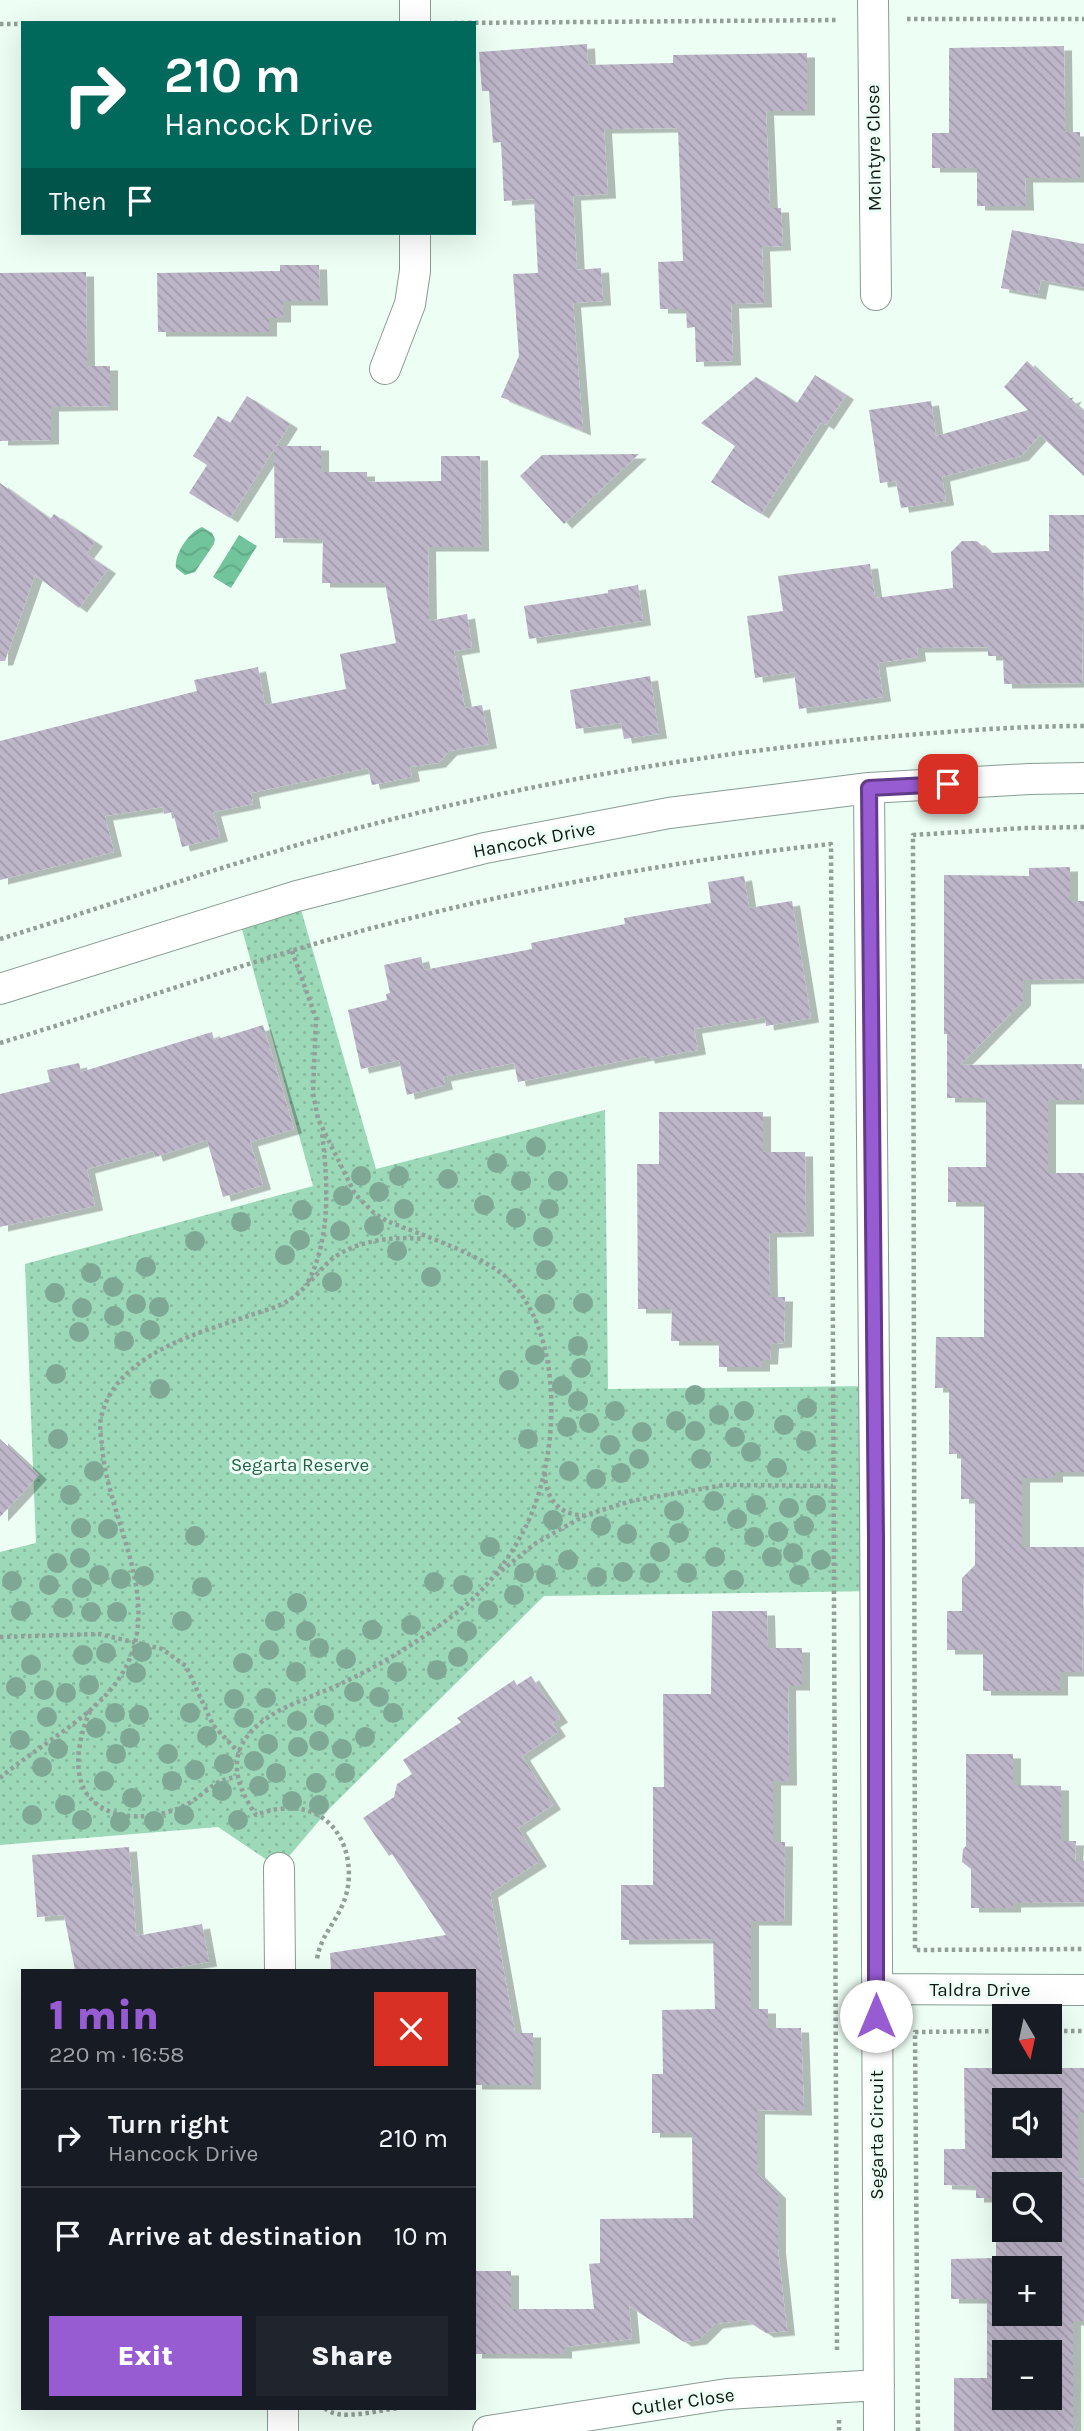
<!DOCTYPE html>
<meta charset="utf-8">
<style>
:root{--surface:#171b24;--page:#20242c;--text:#f1f3f6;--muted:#9ea1a6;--line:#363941;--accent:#975bd2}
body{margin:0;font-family:Karla,sans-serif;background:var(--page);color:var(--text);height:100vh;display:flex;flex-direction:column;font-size:26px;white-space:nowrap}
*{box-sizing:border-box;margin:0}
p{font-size:23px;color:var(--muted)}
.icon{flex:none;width:38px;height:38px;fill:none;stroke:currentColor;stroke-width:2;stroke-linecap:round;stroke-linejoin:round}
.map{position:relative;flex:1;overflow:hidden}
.sheet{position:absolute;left:21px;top:1969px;width:455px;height:441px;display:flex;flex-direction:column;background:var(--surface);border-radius:0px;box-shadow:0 7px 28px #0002}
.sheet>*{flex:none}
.guide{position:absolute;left:21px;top:21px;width:455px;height:214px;border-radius:0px;box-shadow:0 7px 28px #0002;background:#00695c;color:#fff;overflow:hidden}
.needle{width:46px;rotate:171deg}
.buttons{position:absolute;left:992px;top:2004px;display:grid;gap:14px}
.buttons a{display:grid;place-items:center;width:70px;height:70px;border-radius:0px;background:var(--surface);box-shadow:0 7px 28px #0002;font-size:35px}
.pin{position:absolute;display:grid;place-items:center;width:60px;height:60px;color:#fff;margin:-30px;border-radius:14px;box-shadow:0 4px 10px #0006}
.me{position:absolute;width:77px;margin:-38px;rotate:0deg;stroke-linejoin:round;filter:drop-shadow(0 0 5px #0008)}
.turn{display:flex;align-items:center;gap:24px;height:147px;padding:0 28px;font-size:32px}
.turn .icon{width:91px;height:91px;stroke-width:2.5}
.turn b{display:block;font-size:49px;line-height:60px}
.then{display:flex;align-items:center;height:66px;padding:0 28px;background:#0003;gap:14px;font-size:26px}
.round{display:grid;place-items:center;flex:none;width:74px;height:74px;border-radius:0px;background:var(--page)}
.head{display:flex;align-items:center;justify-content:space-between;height:119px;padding:0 28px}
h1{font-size:42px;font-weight:800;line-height:52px;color:var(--accent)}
.button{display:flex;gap:14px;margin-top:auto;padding:14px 28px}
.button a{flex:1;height:80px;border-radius:0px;background:var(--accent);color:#fff;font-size:28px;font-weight:800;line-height:80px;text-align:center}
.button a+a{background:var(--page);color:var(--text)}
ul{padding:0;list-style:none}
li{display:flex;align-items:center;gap:21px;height:98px;padding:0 28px;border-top:2px solid var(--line)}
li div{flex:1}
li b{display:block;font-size:26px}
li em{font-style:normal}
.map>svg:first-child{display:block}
.grass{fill:url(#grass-dots)}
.water{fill:url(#water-waves)}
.building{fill:url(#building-back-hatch);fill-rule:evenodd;filter:url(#shadow)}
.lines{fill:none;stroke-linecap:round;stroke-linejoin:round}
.minor-casing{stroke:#889d91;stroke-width:32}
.path{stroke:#929f98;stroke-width:4.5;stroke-dasharray:3.5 3.5;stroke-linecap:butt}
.minor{stroke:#fff;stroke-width:30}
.tree{fill:#7ea894}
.route-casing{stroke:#623b88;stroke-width:18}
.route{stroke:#975bd2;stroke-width:12}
.labels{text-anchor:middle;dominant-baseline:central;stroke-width:6;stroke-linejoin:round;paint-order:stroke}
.street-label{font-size:19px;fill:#101814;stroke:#edfef4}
.park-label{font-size:19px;fill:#236246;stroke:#edfef4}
</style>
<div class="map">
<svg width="1084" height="2431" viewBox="0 0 1084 2431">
<defs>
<pattern id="grass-dots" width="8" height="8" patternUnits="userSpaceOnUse" patternTransform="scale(1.75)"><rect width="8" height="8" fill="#9cd9b9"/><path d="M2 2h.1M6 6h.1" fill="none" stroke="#85ba9e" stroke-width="1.8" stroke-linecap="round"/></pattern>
<pattern id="water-waves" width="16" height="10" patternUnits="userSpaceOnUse" patternTransform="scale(1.75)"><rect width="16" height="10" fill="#71c49c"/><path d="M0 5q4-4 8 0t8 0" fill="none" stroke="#61a886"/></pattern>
<pattern id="building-back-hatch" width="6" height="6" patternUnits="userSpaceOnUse" patternTransform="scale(1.75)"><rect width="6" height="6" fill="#bdb5c8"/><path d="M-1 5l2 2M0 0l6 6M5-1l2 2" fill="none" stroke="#a19bab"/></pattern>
<filter id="shadow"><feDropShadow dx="8" dy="4.5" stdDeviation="0" flood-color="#0004"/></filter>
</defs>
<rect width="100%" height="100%" fill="#edfef4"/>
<path class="grass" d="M297 896 376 1169 605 1110 608 1389 875 1386 876 1591 544 1596 330 1808 279 1868 218 1827 0 1845V1552L36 1543 25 1264 313 1186 238 915Z"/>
<path class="water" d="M202 527 212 533 215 539 214 544 195 572 185 575 176 568C174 554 189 532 202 527Z
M239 535 257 546 231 588 213 577Z"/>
<path class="building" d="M587 44 588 65 673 63V55L807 53V111H766L770 208H781L783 246 762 247 764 303 731 304 733 361 696 362 695 327 687 328 686 309H660L658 262 683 261 678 128 604 129 608 194 573 196 577 270 601 268 603 301 573 303 583 431 501 397 519 356 513 274 538 273 534 199 504 201 501 142 493 143 489 91H482L479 52Z
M1064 46 1065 132H1080V178H1025L1026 206H977V168H932V133H949V48Z
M1012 230 1084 244V288L1041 280 1038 295 1001 288Z
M280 265H319L320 301H283V318H269V332H158L157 273 280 271Z
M86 272 87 366H110V406L51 407V440L0 441V273Z
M1027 361 1068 399 1074 397 1071 401 1084 413V476L1040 435 1021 456 942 477 946 501 901 508 896 481 880 483 869 410 931 401 936 436 1028 410 1004 387Z
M815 375 846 395 826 425 821 422 761 514 711 482 735 446 701 423 756 377 797 403Z
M247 396 290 424 276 446H321V472H367V482L441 481V456H480L481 547H428L429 621 467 614 472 648 454 651 465 708 482 705 489 744 449 751 438 763 410 767 412 777 372 785 368 768 251 793 253 804 213 812 220 837 182 847 173 812 164 814 163 807 105 816 114 852 0 880V741L197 691 194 680 258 667 265 705 346 689 340 654 396 643 385 583H322L323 539 275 538 274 449 230 518 189 493 207 465 193 456 218 416 230 423Z
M639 454 564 524 520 476 542 455Z
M0 483 50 519 54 514 95 542 86 554 108 569 79 608 35 575 5 661H0Z
M1049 515H1084L1082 683 1004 684 1003 656H988V647L917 648 918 657 878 663 883 697 799 709 794 672 755 678 747 616 783 611 778 576 870 564 875 598 953 588 951 552 962 541H977L990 553 1049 551Z
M638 585 643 621 529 639 524 606 608 593V590Z
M650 676 659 734 624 739 621 723 576 729 570 690Z
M1070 867V901H1084V979L1023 980V1001L960 1065 1082 1064V1100H1048V1173H1084V1472H1055V1478H1022V1547H1084L1082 1672H1060V1691H983V1650H947V1611H962V1578L975 1565V1499H961V1454H949V1388H935L936 1337H984V1202H948V1167H986V1098H947V1034H944V875L1029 876V868Z
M744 876 749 908 792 901 811 1018 766 1026 765 1017 694 1029 698 1050 647 1059 646 1056 518 1082 514 1063 443 1077 445 1085 407 1095 399 1060 361 1069 348 1010 387 1000 386 994 390 993 384 965 421 957 424 970 532 949 531 943 625 924 624 918 711 903 708 882Z
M263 1025 294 1129 250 1142 263 1185 223 1197 207 1140 155 1157 153 1151 87 1169 95 1206 0 1227V1094L50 1082 47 1070 79 1063 81 1072 212 1032 214 1040Z
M659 1112H763V1152H805L806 1232 769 1233 770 1297H785L784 1343 771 1344 770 1360H762V1367H719V1341H671L672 1309H638L637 1164H659Z
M0 1439 39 1475 0 1517Z
M712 1611H767L768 1648H802V1686H788L789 1781H773V1842H785L784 1921H751V2009H768V2028H801L804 2111 757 2110V2173L778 2194V2249L787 2331 766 2333 746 2320 715 2324 699 2340 684 2342 629 2306 632 2339 564 2347V2354H474V2271H511V2309H594L589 2264 600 2263V2219L693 2218 692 2133H652V2074H663L662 2010 715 2009 713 1939 621 1940V1885H653V1787H664L663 1694H711Z
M531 1676 560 1718 552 1723 558 1732 522 1756 553 1805 518 1828 539 1862 490 1893 515 2033H533V2085H474V1970H331L330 1953 446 1935 392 1854 389 1856 363 1818 394 1797 397 1784 412 1774 403 1760 461 1722 457 1718 514 1680 517 1685Z
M966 1754H1013V1785L1061 1786V1841H1076L1075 1861H1084V1902L1013 1903V1908H971V1869L962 1862 963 1849 966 1846Z
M129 1847 136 1936 202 1924 209 1962 161 1970H75L64 1915 37 1917 32 1855Z
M964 2068H1084V2113H1078V2178L1084 2179V2321H1073V2431H954V2378H987V2299H951V2259L996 2258V2198H976V2186L944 2185V2149H965ZM1004 2100H1050V2146H1004ZM1004 2184H1050V2230H1004ZM1004 2268H1050V2314H1004ZM1004 2352H1050V2398H1004Z"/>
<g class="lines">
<g class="minor-casing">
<path id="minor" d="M415 0V23
M873 0 876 295
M385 369 410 304 415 271V233
M869 788 875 1488 879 2431
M0 989 297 896 485 848 669 813 869 788 1029 779 1084 778
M279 1868 280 1970
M876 1989 1084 1990
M283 2408V2431
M488 2431 727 2394 879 2385"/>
</g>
<path class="path" d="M907 19H1084
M454 23 838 20
M0 24H23
M1084 827 1024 828 913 835 915 1950 1084 1949
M0 939C121 902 240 859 362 827 529 783 700 754 873 738 943 732 1013 726 1084 726
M292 951 316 1018 313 1093 318 1119 355 1194 374 1213 387 1221C421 1235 485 1255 510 1281 567 1339 559 1465 523 1532 508 1561 485 1590 460 1610 422 1640 381 1665 338 1685 309 1699 271 1708 250 1733 226 1760 239 1790 256 1815 275 1807 300 1805 318 1815 349 1832 356 1876 342 1906 333 1926 321 1936 317 1959
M0 1043C110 1010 218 972 328 940 493 894 660 862 831 844L837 2353
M308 1282C331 1237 328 1183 322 1133
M545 1473C545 1497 558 1515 583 1515
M496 1575 536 1543 586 1515 631 1501 724 1485 833 1486
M0 1637 99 1634 162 1649 186 1666 213 1725 239 1753
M90 1711C80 1734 71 1771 87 1794 109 1825 161 1820 191 1802 210 1790 213 1780 237 1777
M0 1778C36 1747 92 1718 118 1680 170 1605 107 1522 102 1445 101 1437 99 1426 101 1418 105 1399 116 1382 131 1370 164 1341 211 1329 251 1315 262 1311 276 1308 286 1302 305 1291 316 1273 332 1259 357 1240 394 1236 424 1239
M1050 2031H1084
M325 2408C337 2422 380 2410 398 2408
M839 2420V2431
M918 2431 915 2032 1004 2031"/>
<use href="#minor" class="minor"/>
</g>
<g class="tree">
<circle cx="536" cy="1147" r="10"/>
<circle cx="497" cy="1163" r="10"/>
<circle cx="361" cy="1176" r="10"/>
<circle cx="399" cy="1176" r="10"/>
<circle cx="448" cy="1179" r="10"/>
<circle cx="521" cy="1181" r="10"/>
<circle cx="558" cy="1181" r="10"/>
<circle cx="379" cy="1192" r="10"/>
<circle cx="343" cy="1196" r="10"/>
<circle cx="484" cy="1205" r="10"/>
<circle cx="404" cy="1209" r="10"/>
<circle cx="549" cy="1209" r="10"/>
<circle cx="302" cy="1210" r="10"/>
<circle cx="516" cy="1218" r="10"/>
<circle cx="241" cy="1222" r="10"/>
<circle cx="374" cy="1226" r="10"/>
<circle cx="340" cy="1231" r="10"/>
<circle cx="543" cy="1237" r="10"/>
<circle cx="300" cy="1240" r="10"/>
<circle cx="195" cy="1241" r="10"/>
<circle cx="397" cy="1251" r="10"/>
<circle cx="285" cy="1255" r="10"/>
<circle cx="146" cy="1267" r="10"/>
<circle cx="546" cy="1270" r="10"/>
<circle cx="91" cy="1273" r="10"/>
<circle cx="431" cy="1277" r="10"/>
<circle cx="332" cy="1282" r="10"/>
<circle cx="113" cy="1287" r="10"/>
<circle cx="55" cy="1293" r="10"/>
<circle cx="583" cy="1303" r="10"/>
<circle cx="136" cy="1304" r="10"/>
<circle cx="545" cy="1304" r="10"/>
<circle cx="159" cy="1307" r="10"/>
<circle cx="82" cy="1308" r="10"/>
<circle cx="114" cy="1316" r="10"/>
<circle cx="150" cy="1330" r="10"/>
<circle cx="79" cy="1332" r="10"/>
<circle cx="124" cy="1341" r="10"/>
<circle cx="578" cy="1346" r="10"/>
<circle cx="535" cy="1355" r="10"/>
<circle cx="581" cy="1368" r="10"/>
<circle cx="56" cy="1374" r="10"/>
<circle cx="509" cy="1380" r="10"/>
<circle cx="562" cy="1386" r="10"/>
<circle cx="160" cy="1389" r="10"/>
<circle cx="695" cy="1395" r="10"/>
<circle cx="578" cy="1401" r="10"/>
<circle cx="807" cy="1408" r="10"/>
<circle cx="615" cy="1411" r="10"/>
<circle cx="744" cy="1411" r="10"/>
<circle cx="719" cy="1415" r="10"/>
<circle cx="676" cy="1421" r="10"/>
<circle cx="589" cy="1423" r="10"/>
<circle cx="784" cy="1425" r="10"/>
<circle cx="567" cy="1427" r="10"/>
<circle cx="695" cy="1431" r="10"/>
<circle cx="642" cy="1432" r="10"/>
<circle cx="735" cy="1437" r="10"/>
<circle cx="58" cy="1439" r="10"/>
<circle cx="528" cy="1439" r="10"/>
<circle cx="806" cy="1441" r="10"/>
<circle cx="610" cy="1445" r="10"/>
<circle cx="751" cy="1452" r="10"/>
<circle cx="639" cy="1459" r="10"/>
<circle cx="701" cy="1459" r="10"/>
<circle cx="777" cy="1468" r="10"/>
<circle cx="94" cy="1471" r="10"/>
<circle cx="569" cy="1471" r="10"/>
<circle cx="621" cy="1473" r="10"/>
<circle cx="596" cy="1479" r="10"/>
<circle cx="70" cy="1495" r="10"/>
<circle cx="714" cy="1501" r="10"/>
<circle cx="756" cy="1505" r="10"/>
<circle cx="816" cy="1505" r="10"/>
<circle cx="789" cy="1508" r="10"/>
<circle cx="674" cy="1511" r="10"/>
<circle cx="737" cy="1519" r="10"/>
<circle cx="553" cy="1520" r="10"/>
<circle cx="601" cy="1526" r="10"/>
<circle cx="804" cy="1526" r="10"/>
<circle cx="81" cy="1528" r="10"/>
<circle cx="108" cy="1529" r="10"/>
<circle cx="778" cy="1532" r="10"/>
<circle cx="679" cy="1533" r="10"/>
<circle cx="627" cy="1534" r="10"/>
<circle cx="195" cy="1536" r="10"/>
<circle cx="754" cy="1537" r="10"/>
<circle cx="490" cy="1547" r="10"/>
<circle cx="660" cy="1552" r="10"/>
<circle cx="793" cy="1553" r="10"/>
<circle cx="715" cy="1557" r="10"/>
<circle cx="772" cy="1557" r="10"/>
<circle cx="80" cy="1558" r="10"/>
<circle cx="568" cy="1560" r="10"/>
<circle cx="821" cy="1560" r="10"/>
<circle cx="57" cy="1563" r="10"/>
<circle cx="623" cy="1572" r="10"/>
<circle cx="524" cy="1573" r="10"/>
<circle cx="650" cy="1573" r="10"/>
<circle cx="687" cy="1573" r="10"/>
<circle cx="99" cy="1575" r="10"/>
<circle cx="546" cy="1575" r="10"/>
<circle cx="799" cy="1575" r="10"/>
<circle cx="144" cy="1576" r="10"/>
<circle cx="597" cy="1577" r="10"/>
<circle cx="121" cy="1579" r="10"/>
<circle cx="734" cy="1580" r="10"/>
<circle cx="12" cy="1581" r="10"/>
<circle cx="434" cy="1582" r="10"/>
<circle cx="49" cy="1585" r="10"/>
<circle cx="463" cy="1585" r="10"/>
<circle cx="202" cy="1587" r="10"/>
<circle cx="82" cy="1588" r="10"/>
<circle cx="514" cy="1595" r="10"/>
<circle cx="297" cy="1603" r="10"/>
<circle cx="63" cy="1608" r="10"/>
<circle cx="488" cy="1610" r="10"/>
<circle cx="21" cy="1611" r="10"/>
<circle cx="91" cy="1612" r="10"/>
<circle cx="117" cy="1612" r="10"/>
<circle cx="182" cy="1621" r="10"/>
<circle cx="275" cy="1621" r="10"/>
<circle cx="411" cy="1625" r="10"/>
<circle cx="372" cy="1630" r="10"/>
<circle cx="306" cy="1631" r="10"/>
<circle cx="467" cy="1631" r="10"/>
<circle cx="319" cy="1648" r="10"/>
<circle cx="269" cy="1650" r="10"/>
<circle cx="142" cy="1652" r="10"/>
<circle cx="106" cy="1653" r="10"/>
<circle cx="83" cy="1655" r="10"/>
<circle cx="458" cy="1657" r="10"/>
<circle cx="346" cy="1659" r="10"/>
<circle cx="243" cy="1663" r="10"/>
<circle cx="31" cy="1665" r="10"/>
<circle cx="437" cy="1670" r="10"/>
<circle cx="296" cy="1672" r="10"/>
<circle cx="397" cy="1672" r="10"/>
<circle cx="136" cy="1673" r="10"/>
<circle cx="89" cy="1685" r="10"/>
<circle cx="16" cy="1687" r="10"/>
<circle cx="44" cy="1690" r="10"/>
<circle cx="354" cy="1692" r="10"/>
<circle cx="66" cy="1693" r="10"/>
<circle cx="379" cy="1697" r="10"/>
<circle cx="266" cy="1698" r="10"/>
<circle cx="234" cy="1699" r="10"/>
<circle cx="115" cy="1713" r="10"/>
<circle cx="190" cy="1713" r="10"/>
<circle cx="393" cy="1713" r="10"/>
<circle cx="139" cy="1715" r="10"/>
<circle cx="324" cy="1715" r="10"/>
<circle cx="47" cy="1717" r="10"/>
<circle cx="244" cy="1718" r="10"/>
<circle cx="297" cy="1721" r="10"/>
<circle cx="96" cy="1728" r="10"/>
<circle cx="207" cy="1736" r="10"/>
<circle cx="365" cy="1737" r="10"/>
<circle cx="130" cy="1738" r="10"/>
<circle cx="20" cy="1740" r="10"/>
<circle cx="319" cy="1741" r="10"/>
<circle cx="268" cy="1744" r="10"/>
<circle cx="298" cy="1747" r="10"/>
<circle cx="58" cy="1749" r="10"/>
<circle cx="342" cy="1749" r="10"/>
<circle cx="116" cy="1754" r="10"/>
<circle cx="168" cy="1754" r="10"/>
<circle cx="254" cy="1761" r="10"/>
<circle cx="224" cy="1764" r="10"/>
<circle cx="42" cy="1767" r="10"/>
<circle cx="195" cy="1770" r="10"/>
<circle cx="276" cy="1773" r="10"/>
<circle cx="345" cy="1773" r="10"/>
<circle cx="104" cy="1781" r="10"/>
<circle cx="172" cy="1781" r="10"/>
<circle cx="316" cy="1783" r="10"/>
<circle cx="259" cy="1786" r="10"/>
<circle cx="222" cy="1791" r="10"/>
<circle cx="132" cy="1798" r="10"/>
<circle cx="292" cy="1801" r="10"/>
<circle cx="65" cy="1805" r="10"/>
<circle cx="319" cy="1805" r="10"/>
<circle cx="32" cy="1815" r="10"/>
<circle cx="184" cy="1815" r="10"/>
<circle cx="82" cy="1820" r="10"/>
<circle cx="238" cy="1820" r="10"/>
<circle cx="154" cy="1821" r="10"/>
<circle cx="120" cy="1822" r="10"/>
</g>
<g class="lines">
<g class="route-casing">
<path id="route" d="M876 2016V1539L869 788 948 784"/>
</g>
<use href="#route" class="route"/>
</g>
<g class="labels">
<g class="street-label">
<text transform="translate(874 148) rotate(-91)">McIntyre Close</text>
<text transform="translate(534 840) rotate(-11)">Hancock Drive</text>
<text x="980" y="1990">Taldra Drive</text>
<text transform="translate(877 2135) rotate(-90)">Segarta Circuit</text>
<text transform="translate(683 2402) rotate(-8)">Cutler Close</text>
</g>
<g class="park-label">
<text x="300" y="1465">Segarta Reserve</text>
</g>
</g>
</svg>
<div class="buttons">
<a><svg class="needle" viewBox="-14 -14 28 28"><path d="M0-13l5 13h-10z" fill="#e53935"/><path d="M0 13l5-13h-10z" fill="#9ea1a6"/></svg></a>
<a><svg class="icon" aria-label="sound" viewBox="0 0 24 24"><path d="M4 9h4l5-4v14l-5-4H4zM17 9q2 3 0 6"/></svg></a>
<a><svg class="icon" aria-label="search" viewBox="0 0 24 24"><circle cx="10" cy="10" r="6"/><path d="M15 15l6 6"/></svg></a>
<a>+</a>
<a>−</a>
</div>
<div class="pin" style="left:948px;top:784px;background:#d93025"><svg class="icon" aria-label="arrive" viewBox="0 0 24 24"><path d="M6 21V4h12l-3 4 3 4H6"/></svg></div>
<svg class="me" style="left:876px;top:2016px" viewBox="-20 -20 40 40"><circle r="19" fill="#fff"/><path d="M0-13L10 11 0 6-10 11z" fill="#975bd2"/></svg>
<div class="guide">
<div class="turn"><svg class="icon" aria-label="right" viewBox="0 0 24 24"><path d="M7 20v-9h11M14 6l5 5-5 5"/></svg><div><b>210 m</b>Hancock Drive</div></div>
<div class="then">Then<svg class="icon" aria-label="arrive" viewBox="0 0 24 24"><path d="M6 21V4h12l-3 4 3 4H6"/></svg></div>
</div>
<section class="sheet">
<div class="head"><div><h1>1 min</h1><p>220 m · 16:58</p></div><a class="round" style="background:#d93025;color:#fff"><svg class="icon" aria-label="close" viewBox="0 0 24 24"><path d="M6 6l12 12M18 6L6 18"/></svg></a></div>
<ul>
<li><svg class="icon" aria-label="right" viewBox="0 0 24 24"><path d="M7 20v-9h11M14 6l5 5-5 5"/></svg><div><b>Turn right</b><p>Hancock Drive</p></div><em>210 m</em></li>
<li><svg class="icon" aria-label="arrive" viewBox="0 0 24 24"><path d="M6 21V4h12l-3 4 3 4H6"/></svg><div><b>Arrive at destination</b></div><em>10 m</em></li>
</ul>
<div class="button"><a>Exit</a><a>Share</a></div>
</section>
</div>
